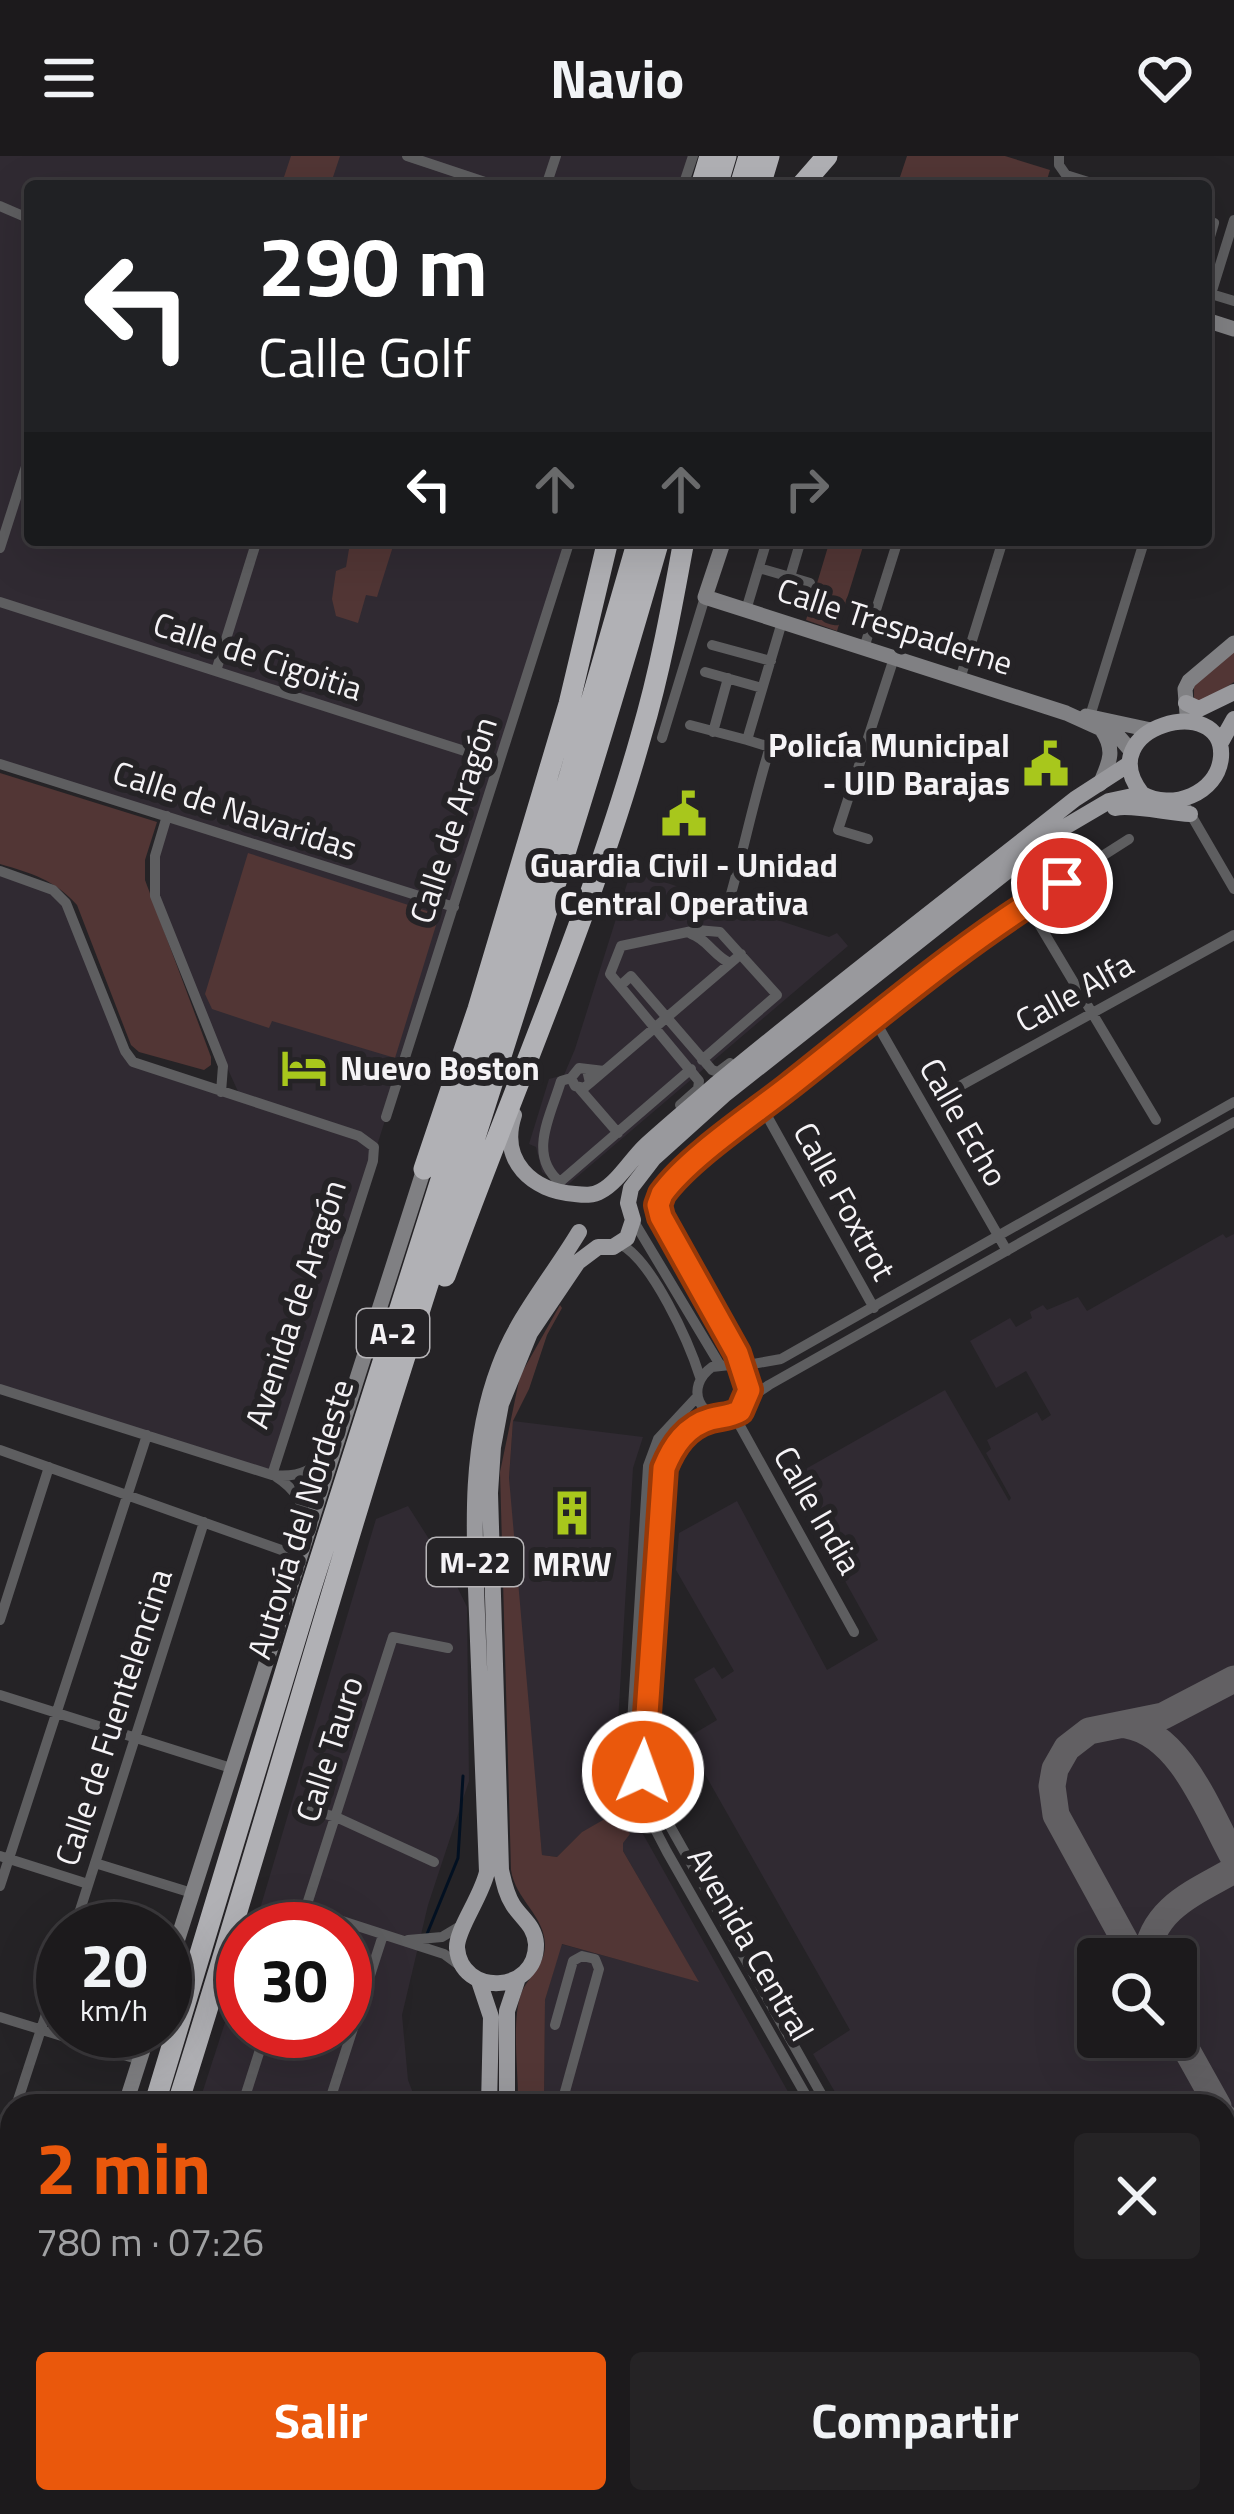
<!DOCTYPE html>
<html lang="es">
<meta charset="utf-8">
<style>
:root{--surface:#1c1a1c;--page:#252325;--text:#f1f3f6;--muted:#a0a1a3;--line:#3a383b;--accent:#ea580c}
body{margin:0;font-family:"Titillium Web",sans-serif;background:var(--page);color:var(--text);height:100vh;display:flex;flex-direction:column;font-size:45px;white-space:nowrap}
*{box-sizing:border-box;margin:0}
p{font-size:39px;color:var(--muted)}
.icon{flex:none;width:66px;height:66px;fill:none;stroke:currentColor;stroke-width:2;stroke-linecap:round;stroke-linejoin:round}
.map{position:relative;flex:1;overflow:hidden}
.drawer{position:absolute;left:0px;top:1938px;width:1236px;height:420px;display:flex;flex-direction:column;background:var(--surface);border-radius:36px 36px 0 0;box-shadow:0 12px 48px #0002,0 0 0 3px var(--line)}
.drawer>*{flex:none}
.hud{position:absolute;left:24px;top:24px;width:1188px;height:366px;border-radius:12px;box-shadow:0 12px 48px #0002,0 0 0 3px var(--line);background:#202124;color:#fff;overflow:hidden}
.controls{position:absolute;left:1077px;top:1782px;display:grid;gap:24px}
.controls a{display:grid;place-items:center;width:120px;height:120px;border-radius:12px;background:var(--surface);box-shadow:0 12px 48px #0002,0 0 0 3px var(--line);font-size:60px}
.speed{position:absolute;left:36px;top:1746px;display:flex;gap:24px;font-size:60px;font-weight:700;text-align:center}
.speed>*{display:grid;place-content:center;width:156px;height:156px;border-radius:50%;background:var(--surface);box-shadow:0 12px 48px #0002,0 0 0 3px var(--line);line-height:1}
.speed small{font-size:30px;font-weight:400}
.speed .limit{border:18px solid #d22;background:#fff;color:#111}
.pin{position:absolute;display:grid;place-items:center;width:102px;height:102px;color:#fff;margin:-51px;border:6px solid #fff;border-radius:50%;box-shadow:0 3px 12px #0007}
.me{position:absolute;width:132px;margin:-66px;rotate:2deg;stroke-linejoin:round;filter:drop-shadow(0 0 9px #0008)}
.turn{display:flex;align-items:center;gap:42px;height:252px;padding:0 36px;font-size:54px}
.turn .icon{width:156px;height:156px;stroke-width:2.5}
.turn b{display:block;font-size:84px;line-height:102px}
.lanes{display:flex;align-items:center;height:114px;padding:0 36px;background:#0003;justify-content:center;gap:60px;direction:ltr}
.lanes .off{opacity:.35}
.round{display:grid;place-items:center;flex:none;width:126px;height:126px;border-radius:12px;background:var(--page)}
.headline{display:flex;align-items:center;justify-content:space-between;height:204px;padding:0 36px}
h1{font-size:72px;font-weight:700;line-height:90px;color:var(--accent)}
.action{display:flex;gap:24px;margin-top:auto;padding:24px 36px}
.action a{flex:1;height:138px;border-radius:12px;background:var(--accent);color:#fff;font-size:48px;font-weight:700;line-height:138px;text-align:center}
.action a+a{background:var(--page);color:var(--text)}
header{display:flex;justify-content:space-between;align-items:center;height:156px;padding:0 36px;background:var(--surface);font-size:54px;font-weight:700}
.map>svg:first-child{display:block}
.built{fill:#302a32;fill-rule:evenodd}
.green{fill:#523635}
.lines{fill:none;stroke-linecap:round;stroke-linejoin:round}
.stream{stroke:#021021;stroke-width:3}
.taxiway{stroke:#626063;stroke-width:27}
.street{stroke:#5e5e60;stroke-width:10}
.secondary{stroke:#808083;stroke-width:15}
.primary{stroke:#99999d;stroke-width:16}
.highway{stroke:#b1b1b5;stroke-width:21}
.route-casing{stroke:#983908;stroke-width:30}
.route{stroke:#ea580c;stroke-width:21}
.labels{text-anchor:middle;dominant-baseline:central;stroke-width:12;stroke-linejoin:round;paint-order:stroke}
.shield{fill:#252326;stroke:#b7b5b8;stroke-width:3}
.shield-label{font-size:30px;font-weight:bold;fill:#f5f3f6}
.street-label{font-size:33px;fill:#f5f3f6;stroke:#252326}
.poi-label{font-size:33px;font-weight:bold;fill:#f5f3f6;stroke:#252326}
</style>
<header><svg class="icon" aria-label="menu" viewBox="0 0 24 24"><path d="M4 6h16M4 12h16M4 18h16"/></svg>Navio<svg class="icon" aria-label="heart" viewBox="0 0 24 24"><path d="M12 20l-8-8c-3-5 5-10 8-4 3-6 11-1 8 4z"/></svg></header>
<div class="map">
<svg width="1234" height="2358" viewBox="0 0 1234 2358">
<rect width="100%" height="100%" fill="#252326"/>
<path class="built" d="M0 0H693L683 30H30V384H570L272 1319 0 1233V715L36 727 66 747 133 905 241 942 199 850 153 721 167 660 0 608Z
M631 715 829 781 837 777 848 790 564 1032 542 1016 536 991 529 988 549 923 564 919 575 893Z
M1223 1078 1226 1082 1234 1078V2358H1028L1022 2346H1224V1950H843L813 1898 850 1874 685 1583 717 1564 694 1523 714 1511 722 1523 734 1515 676 1414 679 1377 737 1345 827 1514 878 1484 788 1323 945 1234 1009 1345 1011 1342 986 1297 991 1293 987 1284 1037 1256 1042 1265 1051 1259 1026 1215 996 1232 970 1185 1010 1162 1016 1171 1032 1162 1030 1156 1043 1149 1047 1154 1078 1141 1087 1155ZM1176 1803V1881H1098V1803Z
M513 1265 643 1281 633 1312 615 1618 621 1639 796 1950H544L545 1844 561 1788 698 1825 623 1695 622 1687 629 1678 617 1657 582 1676 557 1701 542 1699 511 1376 509 1322Z
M408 1350 450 1416 467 1451 469 1625 428 1749 402 1859 408 1924 418 1950H198L243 1811V1875H345V1773H254L376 1363Z
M79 2346H296L291 2358H76Z
M466 2346H808L804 2358H464Z"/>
<path class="green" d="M291 0H340L330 30H281Z
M907 0H1005L1050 14 1045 30H897Z
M356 384H395L377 441 366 439 358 467 336 460 332 443 336 415 346 411 350 387Z
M830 384H865L837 475 806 464Z
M1234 493V526L1206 544 1194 545V527Z
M0 617 157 666 145 704V724L211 901V909L204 914 139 896 131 889 77 749C55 724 31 717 0 708Z
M248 697 433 757 437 766 395 902 272 865 269 872 212 853 205 838Z
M560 1149 562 1152 547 1179 529 1233 513 1265 509 1322 542 1699 557 1701 582 1676 617 1656 630 1678 623 1687V1695L699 1826 562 1788 545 1844 544 1950H518C519 1919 511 1866 521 1838 528 1820 545 1810 545 1789 545 1760 515 1743 511 1714L500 1316 520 1220Z"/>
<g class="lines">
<path class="stream" d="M427 1778 458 1702 463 1620"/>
<path class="taxiway" d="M1126 1569C1181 1578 1209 1657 1234 1702
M1135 1803 1056 1659 1052 1630 1055 1613 1067 1592 1089 1575 1163 1560 1234 1523
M1146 1803C1152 1752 1194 1737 1234 1714
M1176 1875 1218 1950
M1224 1961 1234 1978"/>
<path class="street" d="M407 0 497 30
M1059 0V9L1066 19 1101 30
M546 30 556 0
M683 30 693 0
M0 50 30 63
M1206 64 1214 67 1206 94
M1234 64 1211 138 1234 145
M0 392 30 298
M759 412 790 421 801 384
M790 421 810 427
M0 446 499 606
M746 454 767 384
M712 489 771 505
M864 492 898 384
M216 515 257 384
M705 516 762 532
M960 523 1003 384
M1090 560 1143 389 1140 384
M690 569 747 584
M713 576 728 522
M662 582 705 441
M0 608 454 751
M1187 652 1234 733
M167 660 155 700V740L223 910 221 936
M868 683 838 674 894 502
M0 715 53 734 66 747 125 895 133 906 359 980 374 991 373 1005 272 1319
M729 745C744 693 754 642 770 591L747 584 782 466
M1027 748 1156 964
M691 778C707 783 714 800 730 807
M620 830 631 820 712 914 718 916 730 907
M874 863 1007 1095
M587 914 590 927 584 932 575 930 571 922 579 912 604 915
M571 922 561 925C551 959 527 999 560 1026L691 913
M590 927 741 798
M579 932 618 977
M940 941 1234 779
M680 949 698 933 699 925 610 818 621 790 697 774 720 776 777 839 702 904
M762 951 874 1152
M386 961 570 384
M633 1064 720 1209
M620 1088C652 1104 689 1186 700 1221
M736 1211 781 1203 1234 946
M742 1217 737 1197 661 1061 662 1038 726 980 874 863 1027 748 1129 683
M0 1233 272 1319C303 1322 313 1314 333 1291
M697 1241 658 1283 648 1310 629 1616 632 1629 667 1696 812 1950
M748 1243 747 1225 730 1209 712 1211C684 1231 699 1267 734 1259L748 1243 769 1229 1234 966
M734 1259 854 1476
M716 1261C689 1272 675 1286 664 1313L643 1600 649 1633 666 1663 828 1950
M0 1294 301 1401
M275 1320C297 1334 303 1347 308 1372
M0 1464 49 1311
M0 1539 231 1612
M303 1652 336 1661 434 1706
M0 1700 88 1728
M95 1707 192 1737
M0 1730 147 1279
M305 1753 444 1798 459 1809
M74 1773 204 1366
M299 1773 393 1481 448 1492
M408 1784 442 1781 462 1769
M0 1861 140 1904
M555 1869 573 1805 582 1800 595 1803 599 1813 561 1950
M16 1950 63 1806
M242 1950 266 1875
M328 1950 383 1779
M0 2000 12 1963
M0 2039 12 2042
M0 2195 12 2199
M479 2346V2358
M113 2358 117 2346
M197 2358 200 2346
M819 2358 822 2346
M836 2358 839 2346"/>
<path class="secondary" d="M1206 164 1234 173
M724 384 705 441 1066 557 1119 581 1132 596
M1187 558 1185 533 1189 525 1234 487
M1086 560 1151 574
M1100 628C1109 607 1116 595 1102 574
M165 1823 424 1013
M125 1950 149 1875
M0 2345 12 2308"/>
<path class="primary" d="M1186 547 1199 553 1234 536
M1220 588 1234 563
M1115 652C1131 648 1169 657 1190 658
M514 959C499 1005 532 1035 575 1038 584 1039 593 1040 601 1035 618 1026 631 1003 646 989 668 969 692 949 715 929 833 831 955 738 1075 643L1129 608
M579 1076C552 1121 517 1161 499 1211 466 1298 475 1393 478 1485 481 1562 484 1639 487 1716 481 1742 456 1774 457 1792 461 1841 537 1838 536 1788 535 1770 522 1763 513 1749 506 1738 504 1727 501 1714L490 1337 493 1291 501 1248 530 1177 578 1106 598 1091H613L627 1082 633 1064 628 1047 631 1032 654 1002 724 939 1058 675 1109 645 1142 638C1171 655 1218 638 1221 601 1226 535 1089 570 1142 638
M479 1825 491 1861 489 1950
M507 1950V1855L518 1822
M398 2358 400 2346
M413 2358 415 2346"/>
<path class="highway" d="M701 30 710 0
M717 30 726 0
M740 30 749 0
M760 30 769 0
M801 30 827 0
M424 1013 478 853 569 548 608 384
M445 1120C510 940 589 764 641 580 660 516 672 450 684 384
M154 1950 309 1438 569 622 638 384
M177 1950C250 1720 315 1487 387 1257 479 966 575 677 659 384
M27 2358 30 2346
M49 2358 52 2346"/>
</g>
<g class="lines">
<g class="route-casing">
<path id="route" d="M643 1616 664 1312C673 1290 686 1270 711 1263 722 1260 730 1261 740 1255L749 1234 737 1197 661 1061 658 1049 662 1038C688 1002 751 960 788 931 877 861 965 785 1062 727"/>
</g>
<use href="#route" class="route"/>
</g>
<defs>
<g id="civic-bare" transform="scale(3.6)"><path d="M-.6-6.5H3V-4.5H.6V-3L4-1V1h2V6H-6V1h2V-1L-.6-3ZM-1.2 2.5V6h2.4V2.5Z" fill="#a8c71c" stroke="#252326" stroke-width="2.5" paint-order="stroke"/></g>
<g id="hotel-bare" transform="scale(3.6)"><path d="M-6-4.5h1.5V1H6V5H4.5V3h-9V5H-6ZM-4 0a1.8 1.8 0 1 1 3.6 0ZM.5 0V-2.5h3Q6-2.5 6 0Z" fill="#a8c71c" stroke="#252326" stroke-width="2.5" paint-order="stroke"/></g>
<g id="building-bare" transform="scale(3.6)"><path d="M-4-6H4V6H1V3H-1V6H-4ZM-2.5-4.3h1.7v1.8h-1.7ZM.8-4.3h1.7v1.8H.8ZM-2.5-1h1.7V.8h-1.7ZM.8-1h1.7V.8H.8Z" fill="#a8c71c" stroke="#252326" stroke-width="2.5" paint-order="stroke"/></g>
</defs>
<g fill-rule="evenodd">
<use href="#civic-bare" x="1046" y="608"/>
<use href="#civic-bare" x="684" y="658"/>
<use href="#hotel-bare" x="304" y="912"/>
<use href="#building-bare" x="572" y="1357"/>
</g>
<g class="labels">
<g class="shield">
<rect x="357" y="1153" width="72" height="48" rx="9"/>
<rect x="427" y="1382" width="96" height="48" rx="9"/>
</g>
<g class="shield-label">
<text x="393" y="1177">A-2</text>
<text x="475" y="1406">M-22</text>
</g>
<g class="street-label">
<text transform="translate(895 470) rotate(18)">Calle Trespaderne</text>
<text transform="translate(258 500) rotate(18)">Calle de Cigoitia</text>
<text transform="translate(235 654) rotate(18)">Calle de Navaridas</text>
<text transform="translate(453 664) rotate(-72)">Calle de Aragón</text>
<text transform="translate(1074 836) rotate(-29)">Calle Alfa</text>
<text transform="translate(964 966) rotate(60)">Calle Echo</text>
<text transform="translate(845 1045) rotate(61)">Calle Foxtrot</text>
<text transform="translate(295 1148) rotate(-72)">Avenida de Aragón</text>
<text transform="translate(818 1354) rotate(60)">Calle India</text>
<text transform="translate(300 1363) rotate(-73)">Autovía del Nordeste</text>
<text transform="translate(113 1561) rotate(-72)">Calle de Fuentelencina</text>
<text transform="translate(329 1593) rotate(-72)">Calle Tauro</text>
<text transform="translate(751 1788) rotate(60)">Avenida Central</text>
</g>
<g class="poi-label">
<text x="1010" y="589" text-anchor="end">Policía Municipal<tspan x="1010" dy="38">- UID Barajas</tspan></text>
<text x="684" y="709">Guardia Civil - Unidad<tspan x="684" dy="38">Central Operativa</tspan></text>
<text x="340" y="912" text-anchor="start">Nuevo Boston</text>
<text x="572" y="1408">MRW</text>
</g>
</g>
</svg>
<div class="controls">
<a><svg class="icon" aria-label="search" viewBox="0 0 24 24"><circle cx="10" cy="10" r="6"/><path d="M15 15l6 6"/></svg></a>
</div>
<div class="speed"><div>20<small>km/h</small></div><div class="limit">30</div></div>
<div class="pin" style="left:1062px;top:727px;background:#d93025"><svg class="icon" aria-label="arrive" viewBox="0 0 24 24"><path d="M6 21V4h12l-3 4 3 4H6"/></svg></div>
<svg class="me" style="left:643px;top:1616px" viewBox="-20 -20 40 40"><circle r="17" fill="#ea580c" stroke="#fff" stroke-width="3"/><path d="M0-11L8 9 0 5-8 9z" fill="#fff"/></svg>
<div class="hud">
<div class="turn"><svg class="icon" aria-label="left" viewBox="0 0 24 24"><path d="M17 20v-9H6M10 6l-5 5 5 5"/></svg><div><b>290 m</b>Calle Golf</div></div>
<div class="lanes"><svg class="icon" aria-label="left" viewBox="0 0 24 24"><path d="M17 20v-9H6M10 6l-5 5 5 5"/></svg><svg class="icon off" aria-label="ahead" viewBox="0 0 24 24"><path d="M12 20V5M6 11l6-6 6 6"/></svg><svg class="icon off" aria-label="ahead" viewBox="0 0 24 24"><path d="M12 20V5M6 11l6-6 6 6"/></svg><svg class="icon off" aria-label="right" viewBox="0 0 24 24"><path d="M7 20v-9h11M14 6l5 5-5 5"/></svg></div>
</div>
<section class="drawer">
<div class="headline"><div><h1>2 min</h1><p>780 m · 07:26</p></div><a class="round"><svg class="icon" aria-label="close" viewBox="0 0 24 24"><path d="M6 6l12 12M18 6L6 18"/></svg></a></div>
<div class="action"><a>Salir</a><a>Compartir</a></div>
</section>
</div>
